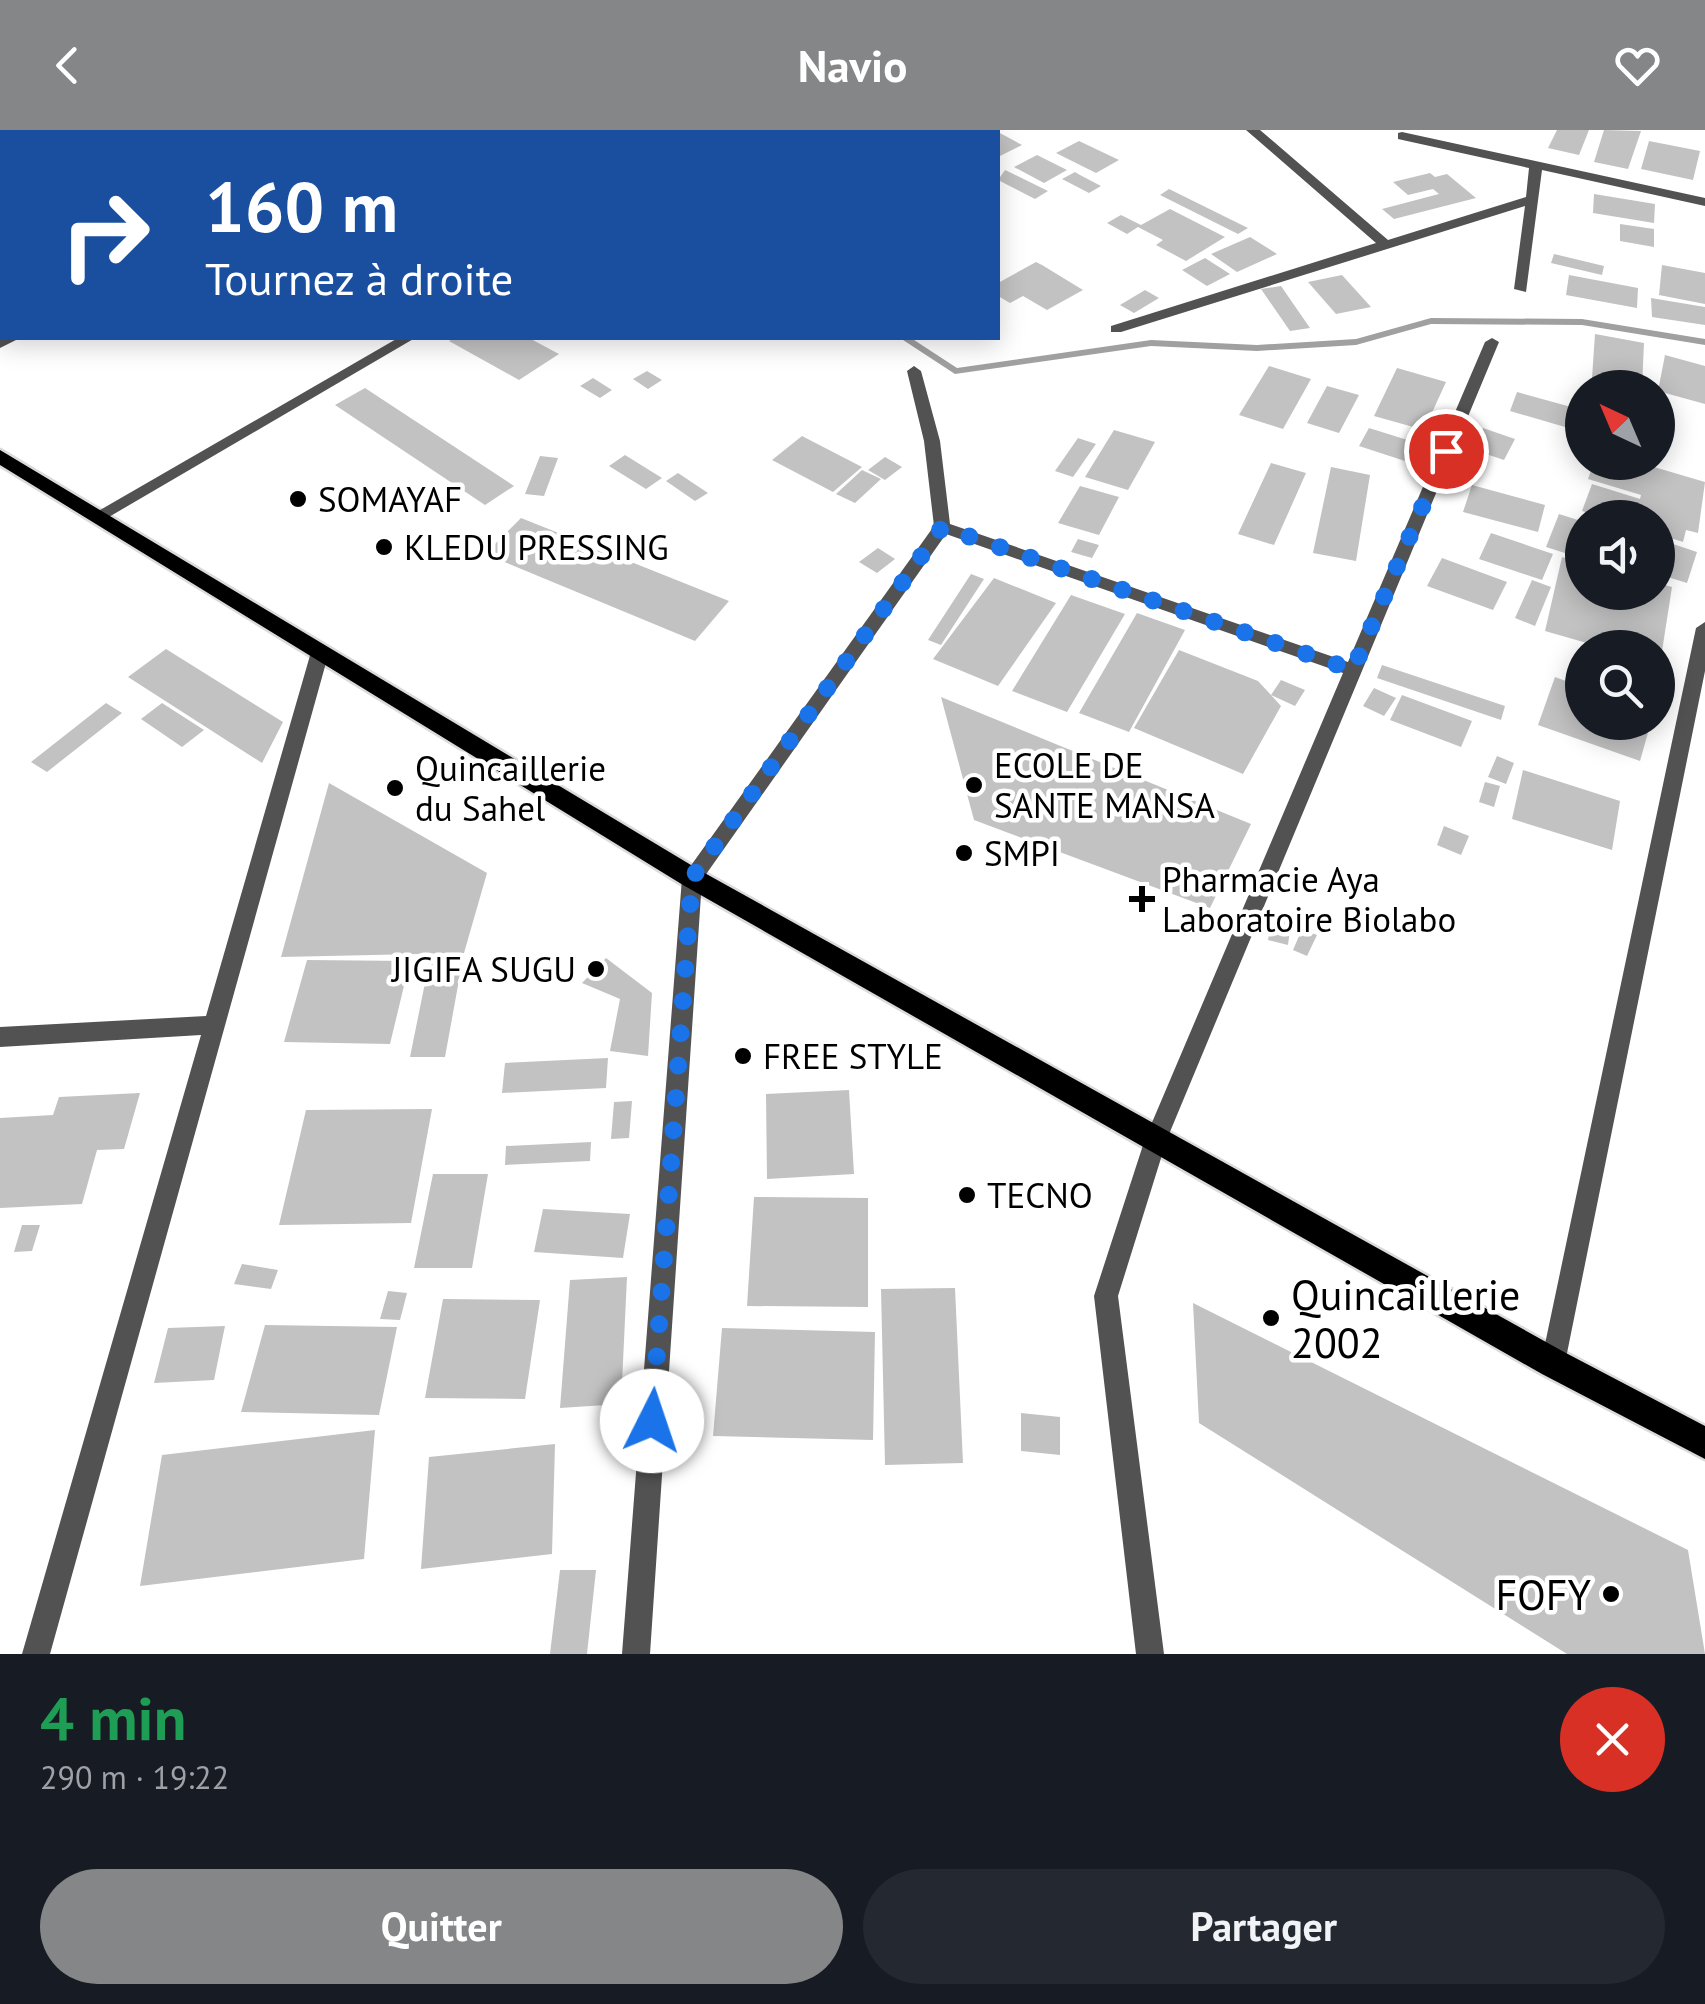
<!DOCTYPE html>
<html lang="fr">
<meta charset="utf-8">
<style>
:root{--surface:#171b24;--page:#242831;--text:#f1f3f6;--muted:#9ea1a6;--accent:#858687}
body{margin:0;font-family:"PT Sans",sans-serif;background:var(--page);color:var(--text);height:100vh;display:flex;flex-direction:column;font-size:38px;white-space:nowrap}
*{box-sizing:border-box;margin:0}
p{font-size:32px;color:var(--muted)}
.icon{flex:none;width:55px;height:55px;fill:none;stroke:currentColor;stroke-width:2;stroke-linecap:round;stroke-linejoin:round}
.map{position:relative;height:1524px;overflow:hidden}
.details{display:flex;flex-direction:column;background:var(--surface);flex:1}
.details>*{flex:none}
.guide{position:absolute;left:0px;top:0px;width:1000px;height:210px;box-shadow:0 5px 25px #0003;background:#1a4fa0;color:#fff;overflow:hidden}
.needle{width:65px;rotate:316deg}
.buttons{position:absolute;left:1565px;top:240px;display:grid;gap:20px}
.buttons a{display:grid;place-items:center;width:110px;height:110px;border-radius:50%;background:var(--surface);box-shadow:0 5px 25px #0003;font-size:50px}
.pin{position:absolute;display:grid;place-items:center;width:85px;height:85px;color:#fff;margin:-42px;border:5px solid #fff;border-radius:50%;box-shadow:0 2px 10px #0007}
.me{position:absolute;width:110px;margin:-55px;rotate:4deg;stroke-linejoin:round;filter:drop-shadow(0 0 8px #0008)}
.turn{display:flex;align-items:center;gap:35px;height:210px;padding:0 40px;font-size:45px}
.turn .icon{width:130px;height:130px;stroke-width:2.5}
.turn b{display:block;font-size:70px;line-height:85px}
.round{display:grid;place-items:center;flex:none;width:105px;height:105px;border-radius:52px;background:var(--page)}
.overview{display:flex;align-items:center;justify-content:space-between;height:170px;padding:0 40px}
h1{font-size:60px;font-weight:600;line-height:75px;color:#1e9e55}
.primary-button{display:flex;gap:20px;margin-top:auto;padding:20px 40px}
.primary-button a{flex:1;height:115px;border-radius:60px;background:var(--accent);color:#fff;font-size:40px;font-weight:600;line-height:115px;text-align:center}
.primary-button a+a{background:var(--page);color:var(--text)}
header{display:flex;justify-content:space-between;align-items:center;height:130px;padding:0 40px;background:var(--accent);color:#fff;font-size:45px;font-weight:600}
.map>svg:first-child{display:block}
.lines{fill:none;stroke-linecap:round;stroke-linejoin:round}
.stream{fill:#a0a0a0;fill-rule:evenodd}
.building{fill:#c2c2c2}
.primary-casing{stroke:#dbdbdb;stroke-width:5}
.street{fill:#525252;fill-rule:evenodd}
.primary{fill:#000;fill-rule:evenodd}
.route{stroke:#1a73e8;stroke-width:18;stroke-dasharray:0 32.4}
.poi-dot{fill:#000;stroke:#fff;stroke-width:4}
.labels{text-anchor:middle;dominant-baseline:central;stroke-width:9;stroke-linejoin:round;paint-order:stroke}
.poi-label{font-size:35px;fill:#000;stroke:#fff;text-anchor:start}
.near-poi-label{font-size:42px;fill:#000;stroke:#fff;text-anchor:start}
</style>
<header><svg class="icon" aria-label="back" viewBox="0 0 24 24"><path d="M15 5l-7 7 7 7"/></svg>Navio<svg class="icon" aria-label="heart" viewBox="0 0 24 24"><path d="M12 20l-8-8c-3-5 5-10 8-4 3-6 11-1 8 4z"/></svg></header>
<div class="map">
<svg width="1705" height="1524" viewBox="0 0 1705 1524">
<rect width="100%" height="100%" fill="#fff"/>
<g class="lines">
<path class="stream" d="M525 0H535L536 2H527Z
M1431 188 1582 189 1705 209V215L1582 195 1431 194 1356 215 1257 221 1151 216 955 244 900 208H911L957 238 1151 210 1257 215 1356 209Z"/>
</g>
<path class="building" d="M1557 0H1589L1579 25 1548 18Z
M1604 0 1641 1 1628 39 1594 32Z
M998 2 1022 15 998 27Z
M1079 11 1119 30 1096 43 1056 23Z
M1649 11 1700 21 1693 50 1641 39Z
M1037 25 1067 40 1044 53 1014 37Z
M1005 40 1048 61 1035 69 998 50Z
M1075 42 1080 45 1101 56 1089 63 1062 49Z
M1430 43 1435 47 1447 44 1476 68 1394 89 1382 79 1439 64 1433 59 1408 65 1393 52Z
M1169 59 1248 98 1238 104 1160 65Z
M1594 64 1655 74 1654 93 1593 83Z
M1170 79 1225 107 1186 131 1156 115 1163 110 1138 97 1127 104 1107 93 1121 85 1141 95Z
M1620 94 1654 99V117L1620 111Z
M1250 107 1277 124 1237 142 1211 124Z
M1554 124 1604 136 1602 145 1551 133Z
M1205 128 1230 144 1207 156 1182 140Z
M1036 132 1042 135 1083 160 1047 180 1023 166 1010 173 998 166V153Z
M1662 135 1705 143V174L1659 165Z
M1342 145 1371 177 1336 184 1308 152Z
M1569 145 1638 158 1637 178 1566 165Z
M1281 156 1310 198 1290 201 1261 159Z
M1145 160 1159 168 1134 183 1120 175Z
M1651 168 1705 177V195L1652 187Z
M1595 204 1644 213 1642 257 1592 248Z
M454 208H529L559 224 519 250 449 211Z
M1665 225 1705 236V274L1658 261Z
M1269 236 1311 249 1283 299 1239 285Z
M1397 238 1446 252 1424 300 1374 286Z
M647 241 662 250 648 259 633 249Z
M593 248 612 260 600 268 580 256Z
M1327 256 1359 265 1339 303 1307 293Z
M365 258 514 356 485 375 335 275Z
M1517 262 1582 280V302L1510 281Z
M1369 298 1417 313 1408 332 1359 316Z
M1483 298 1515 309 1504 330 1471 319Z
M1114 300 1155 312 1128 360 1085 347Z
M802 306 862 337 833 362 772 330Z
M1078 308 1096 314 1073 347 1055 341Z
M625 325 662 348 646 359 609 336Z
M540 326 558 328 544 366 525 364Z
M885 327 902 337 885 350 868 340Z
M1594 332H1637L1705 352 1698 403 1686 400 1683 412 1658 404V388H1604L1582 381 1592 354 1640 369 1641 365 1588 349Z
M1271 333 1306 343 1274 415 1238 404Z
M1331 337 1370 345 1356 431 1313 423Z
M862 340 881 349 855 373 836 364Z
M678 343 708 363 695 371 666 351Z
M1472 355 1545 375 1538 402 1463 382Z
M1080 356 1119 367 1099 405 1058 393Z
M1559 384 1581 391 1568 424 1546 417Z
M521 388 729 471 695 511 485 424Z
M1491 403 1553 424 1542 450 1479 429Z
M1078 409 1099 415 1092 428 1071 422Z
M1658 409 1697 422 1687 453 1658 444Z
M878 418 895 429 877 443 859 432Z
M1562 427 1582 433V462H1658V453L1672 457 1660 534 1658 518H1604L1545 501Z
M1442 428 1507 452 1493 480 1427 456Z
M971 444 984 449 941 515 928 510Z
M994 448 1056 473 998 556 933 529Z
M1532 450 1551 457 1535 496 1515 488Z
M1071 465 1125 484 1067 582 1012 561Z
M1137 483 1185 500 1129 602 1079 583Z
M166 519 283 592 262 633 128 547Z
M1179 520 1258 551 1271 565 1281 550 1305 560 1295 576 1271 565 1281 576 1243 644 1134 598Z
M1382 535 1505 576 1501 590 1377 548Z
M1555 547 1582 557V592H1651L1640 631 1538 595Z
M1374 558 1396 568 1384 586 1363 576Z
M1402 565 1472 591 1461 617 1390 590Z
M941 567 1251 694 1210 778 974 690Z
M106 573 122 583 47 642 31 632Z
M162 573 204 600 182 617 141 589Z
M1497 626 1514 633 1506 654 1488 647Z
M1523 640 1620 671 1612 720 1512 689Z
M1485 652 1500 656 1494 677 1479 672Z
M329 653 487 743 464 823 281 827Z
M1444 696 1469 706 1461 725 1437 715Z
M1272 786 1291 791 1288 815 1268 810Z
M1302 799 1317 805 1307 826 1293 820Z
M430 828H463L445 927H410Z
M606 828 652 863 648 926 610 921 620 869 582 853Z
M307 830 410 831 390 914 284 912Z
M608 928 606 958 502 963 505 933Z
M849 960 854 1044 767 1049 766 964Z
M140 963 124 1019 97 1020 82 1074 0 1078V988L53 985 59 967Z
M632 971 629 1008 611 1009 614 972Z
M432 979 411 1093 279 1095 306 980Z
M591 1012 590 1031 505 1035 506 1016Z
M433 1044H488L472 1138H414Z
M754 1067 868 1068V1177L747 1176Z
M543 1079 630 1084 623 1128 534 1122Z
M22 1095H40L32 1121 14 1122Z
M242 1134 278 1140 271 1159 234 1154Z
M627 1147 621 1274 560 1278 570 1150Z
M955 1158 963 1333 885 1335 881 1159Z
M388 1161 407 1163 400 1190 380 1189Z
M443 1169 540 1170 525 1269 425 1268Z
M1193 1173 1688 1420 1705 1524H1567L1199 1293Z
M265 1195 397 1197 379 1285 241 1282Z
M225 1196 214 1250 154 1253 168 1198Z
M722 1198 875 1202 873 1310 713 1306Z
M1021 1283 1060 1287V1325L1021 1321Z
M375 1300 364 1429 140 1456 162 1325Z
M555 1314 552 1424 421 1439 429 1327Z
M560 1440H596L587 1524H550Z"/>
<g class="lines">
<g class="primary-casing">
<path id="primary" d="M0 320 701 741 1564 1222 1705 1296V1329L1542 1244 683 755 0 335Z"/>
</g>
<path class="street" d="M641 0H655L656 2H642Z
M1246 0H1260L1388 110 1526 67 1529 38 1398 9V3L1402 2 1705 68V76L1542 40 1526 162 1514 159 1525 76 1121 202H1111V196L1376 113Z
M2 56V64L0 65V57Z
M20 208 0 218V209Z
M398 208H415L102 391 96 393 88 387Z
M1492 208 1499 212 1167 1009 1118 1166 1164 1524H1136L1094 1166 1145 1009 1343 543 946 404 702 750 650 1524H622L682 748 934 396 924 311 907 241 914 236 921 241 940 311 950 394 1348 532 1485 212Z
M1705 492V541L1565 1233 1562 1242 1553 1245 1544 1242 1541 1233 1696 498Z
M320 516 329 522 50 1524H22L201 905 0 917V897L206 886 311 522Z"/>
<use href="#primary" class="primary"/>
</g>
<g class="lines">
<path class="route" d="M652 1291 692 748 942 397 1353 540 1446 321"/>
</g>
<g class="poi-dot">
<circle cx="298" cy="369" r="10"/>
<circle cx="384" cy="417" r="10"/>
<circle cx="974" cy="655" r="10"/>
<circle cx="395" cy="658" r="10"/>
<circle cx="964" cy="723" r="10"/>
<path d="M1137 754h10v10h10v10h-10v10h-10v-10h-10v-10h10z"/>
<circle cx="596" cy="839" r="10"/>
<circle cx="743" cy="926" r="10"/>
<circle cx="967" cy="1065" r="10"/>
<circle cx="1271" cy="1188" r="10"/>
<circle cx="1611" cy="1464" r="10"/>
</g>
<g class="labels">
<g class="poi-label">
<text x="318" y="369">SOMAYAF</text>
<text x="404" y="417">KLEDU PRESSING</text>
<text x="994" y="635">ECOLE DE<tspan x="994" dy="40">SANTE MANSA</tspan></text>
<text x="415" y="638">Quincaillerie<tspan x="415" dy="40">du Sahel</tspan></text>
<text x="984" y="723">SMPI</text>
<text x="1162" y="749">Pharmacie Aya<tspan x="1162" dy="40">Laboratoire Biolabo</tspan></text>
<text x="576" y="839" text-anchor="end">JIGIFA SUGU</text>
<text x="763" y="926">FREE STYLE</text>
<text x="987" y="1065">TECNO</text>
</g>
<g class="near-poi-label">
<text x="1291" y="1164">Quincaillerie<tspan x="1291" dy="48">2002</tspan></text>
<text x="1591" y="1464" text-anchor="end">FOFY</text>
</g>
</g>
</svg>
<div class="buttons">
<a><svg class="needle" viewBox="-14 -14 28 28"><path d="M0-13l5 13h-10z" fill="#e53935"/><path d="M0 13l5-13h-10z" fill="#9ea1a6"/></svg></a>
<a><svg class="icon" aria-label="sound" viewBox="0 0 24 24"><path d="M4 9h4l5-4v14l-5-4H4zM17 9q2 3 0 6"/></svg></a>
<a><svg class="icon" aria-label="search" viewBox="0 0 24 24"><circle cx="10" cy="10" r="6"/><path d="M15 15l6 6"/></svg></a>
</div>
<div class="pin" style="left:1446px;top:321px;background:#d93025"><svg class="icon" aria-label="arrive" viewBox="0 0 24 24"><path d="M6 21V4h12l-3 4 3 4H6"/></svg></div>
<svg class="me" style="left:652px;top:1291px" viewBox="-20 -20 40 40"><circle r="19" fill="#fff"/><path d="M0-13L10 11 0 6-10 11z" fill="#1a73e8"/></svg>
<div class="guide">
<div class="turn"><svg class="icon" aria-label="right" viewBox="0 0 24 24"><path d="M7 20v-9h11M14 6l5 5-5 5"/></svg><div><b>160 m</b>Tournez à droite</div></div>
</div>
</div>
<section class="details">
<div class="overview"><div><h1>4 min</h1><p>290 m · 19:22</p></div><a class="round" style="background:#d93025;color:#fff"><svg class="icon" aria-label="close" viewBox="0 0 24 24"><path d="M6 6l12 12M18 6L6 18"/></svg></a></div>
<div class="primary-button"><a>Quitter</a><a>Partager</a></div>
</section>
